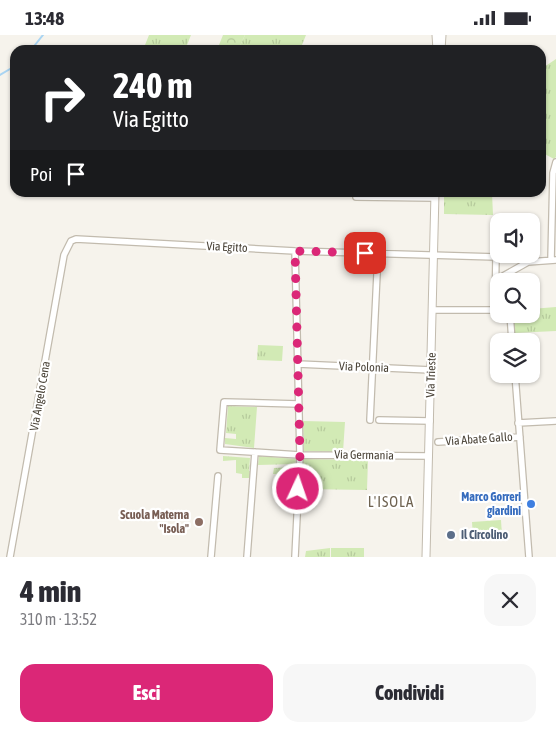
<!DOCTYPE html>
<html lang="it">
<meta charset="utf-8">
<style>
:root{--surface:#fff;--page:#f7f7f7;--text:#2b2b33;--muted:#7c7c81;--accent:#db2777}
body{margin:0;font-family:"Asap Condensed",sans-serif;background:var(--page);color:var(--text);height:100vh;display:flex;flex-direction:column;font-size:19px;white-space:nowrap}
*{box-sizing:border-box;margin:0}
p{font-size:16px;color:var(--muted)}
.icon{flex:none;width:28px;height:28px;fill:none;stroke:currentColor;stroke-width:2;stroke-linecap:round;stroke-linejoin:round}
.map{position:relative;height:522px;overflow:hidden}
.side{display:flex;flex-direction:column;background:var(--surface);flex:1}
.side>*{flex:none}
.top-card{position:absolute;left:10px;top:10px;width:536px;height:152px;border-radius:15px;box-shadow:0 1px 4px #0004;background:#202124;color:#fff;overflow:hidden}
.fabs{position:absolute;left:490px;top:178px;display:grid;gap:10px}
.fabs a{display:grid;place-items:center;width:50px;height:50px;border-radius:10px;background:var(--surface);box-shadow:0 1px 4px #0004;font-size:25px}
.pin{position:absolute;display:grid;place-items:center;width:42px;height:42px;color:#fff;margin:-21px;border-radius:10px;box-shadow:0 2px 8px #0006}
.me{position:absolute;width:55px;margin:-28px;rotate:3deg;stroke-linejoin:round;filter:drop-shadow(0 0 4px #0008)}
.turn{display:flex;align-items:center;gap:18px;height:105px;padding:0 20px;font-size:22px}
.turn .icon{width:65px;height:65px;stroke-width:2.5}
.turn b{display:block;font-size:35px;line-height:42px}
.then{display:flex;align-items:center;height:48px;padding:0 20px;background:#0003;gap:10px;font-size:19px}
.round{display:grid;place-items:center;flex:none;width:52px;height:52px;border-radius:15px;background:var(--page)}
.summary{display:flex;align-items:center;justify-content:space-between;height:85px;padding:0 20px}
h1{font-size:30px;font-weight:800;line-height:38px}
.cta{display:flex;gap:10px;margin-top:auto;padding:10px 20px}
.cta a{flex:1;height:58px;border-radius:15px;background:var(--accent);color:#fff;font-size:20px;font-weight:800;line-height:58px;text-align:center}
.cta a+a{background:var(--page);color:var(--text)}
.status{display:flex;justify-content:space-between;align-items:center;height:35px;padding:0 25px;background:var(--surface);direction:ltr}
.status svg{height:14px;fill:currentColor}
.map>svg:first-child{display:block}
.grass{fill:url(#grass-tufts)}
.forest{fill:url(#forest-crowns)}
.park{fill:#d2eab5}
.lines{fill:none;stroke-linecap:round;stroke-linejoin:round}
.stream{stroke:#a9d4f2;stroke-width:2}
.minor-casing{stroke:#c2bbae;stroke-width:8}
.tertiary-casing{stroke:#c2bbae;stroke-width:9}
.minor{stroke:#fff;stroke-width:5.5}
.tertiary{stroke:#fff;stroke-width:7}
.route{stroke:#db2777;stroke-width:9;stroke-dasharray:0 16.2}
.shop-dot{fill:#3f7fe0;stroke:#fff;stroke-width:2}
.education-dot{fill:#8d6e63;stroke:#fff;stroke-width:2}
.service-dot{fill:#5c6f8a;stroke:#fff;stroke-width:2}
.labels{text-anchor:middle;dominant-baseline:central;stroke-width:4.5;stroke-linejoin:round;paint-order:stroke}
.street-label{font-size:12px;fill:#4b4439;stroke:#fff}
.shop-label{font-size:12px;font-weight:bold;fill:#366cbe;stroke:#fff;text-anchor:end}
.education-label{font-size:12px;font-weight:bold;fill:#785e54;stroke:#fff;text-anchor:end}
.service-label{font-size:12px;font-weight:bold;fill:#4e5e75;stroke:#fff;text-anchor:start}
.quarter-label{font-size:15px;letter-spacing:1px;fill:#6e6250;stroke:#fff}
</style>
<div class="status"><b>13:48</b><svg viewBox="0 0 49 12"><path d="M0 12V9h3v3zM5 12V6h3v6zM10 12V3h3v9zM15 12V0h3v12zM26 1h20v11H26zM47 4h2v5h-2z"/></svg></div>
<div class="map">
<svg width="556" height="522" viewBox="0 0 556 522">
<defs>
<pattern id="grass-tufts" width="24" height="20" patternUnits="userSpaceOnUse" patternTransform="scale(1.25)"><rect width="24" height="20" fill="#d2eab5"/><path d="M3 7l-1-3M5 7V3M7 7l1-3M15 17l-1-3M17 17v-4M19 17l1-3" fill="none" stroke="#b6ca9c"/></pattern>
<pattern id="forest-crowns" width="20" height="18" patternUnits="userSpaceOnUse" patternTransform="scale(1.25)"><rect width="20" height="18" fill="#d2eab5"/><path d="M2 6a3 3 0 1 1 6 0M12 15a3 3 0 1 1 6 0" fill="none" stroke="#b6ca9c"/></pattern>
</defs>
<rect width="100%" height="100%" fill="#f6f3ec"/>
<path class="grass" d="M149 0H191L185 15H143Z
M245 0H306L300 15H238Z
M556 24V122L554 124 541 117V34Z
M444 158H492L493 180 444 179Z
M556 272V296L514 298V279H531V274Z
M258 310 283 311 282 326 257 325Z
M228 371 257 372 254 413 225 409V403L236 404V399L226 398Z
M303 386 345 387 343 417 304 416Z
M223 421 250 423 249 436H251V443H242V439L236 438V425L223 426Z
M259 421 296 424 295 429 258 430Z
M303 424 368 425 367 455 302 454Z
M294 432 292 466 283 465 285 439H273L274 433Z
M330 513V522H305L306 516Z
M331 513H364V522H331Z"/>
<path class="forest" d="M223 0H245L238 15H217Z"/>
<path class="park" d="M501 485 502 500 473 502 472 487Z"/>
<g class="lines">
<path class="stream" d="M31 15 43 0
M0 40 15 31"/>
<g class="minor-casing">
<path id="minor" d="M356 162 435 163
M551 225 553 138 556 127
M496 245 528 227 556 225
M433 275H499
M510 279 512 306
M298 329 431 335
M515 339 529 522
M298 369 224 367 220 415 300 420 429 421
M370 385 378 218
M379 385 430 386
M518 388 556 386
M438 407 520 402
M10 522 64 220 71 206 76 204 295 216 496 222 495 275
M211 522 218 441
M247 522 255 417
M295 522 300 420 295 216"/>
</g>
<g class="tertiary-casing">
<path id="tertiary" d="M436 0 437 15
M441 15 442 0
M426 522 435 158"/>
</g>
<use href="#minor" class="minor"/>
<use href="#tertiary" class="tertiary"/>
</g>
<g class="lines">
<path class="route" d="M298 454 300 420 295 216 365 218"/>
</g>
<circle class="shop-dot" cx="531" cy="469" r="5"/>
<circle class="education-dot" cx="199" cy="487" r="5"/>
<circle class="service-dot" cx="451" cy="500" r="5"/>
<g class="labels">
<g class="street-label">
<text transform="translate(227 212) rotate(3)">Via Egitto</text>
<text transform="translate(364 332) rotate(2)">Via Polonia</text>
<text transform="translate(431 340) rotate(-88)">Via Trieste</text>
<text transform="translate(40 361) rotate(-80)">Via Angelo Cena</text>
<text transform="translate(479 404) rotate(-4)">Via Abate Gallo</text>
<text transform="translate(364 420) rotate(1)">Via Germania</text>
</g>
<g class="shop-label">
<text x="521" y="462">Marco Gorreri<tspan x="521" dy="14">giardini</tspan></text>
</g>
<g class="education-label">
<text x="189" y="480">Scuola Materna<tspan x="189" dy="14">"Isola"</tspan></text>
</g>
<g class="service-label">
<text x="461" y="500">Il Circolino</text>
</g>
<g class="quarter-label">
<text x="391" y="466">L'ISOLA</text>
</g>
</g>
</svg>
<div class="fabs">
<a><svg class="icon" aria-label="sound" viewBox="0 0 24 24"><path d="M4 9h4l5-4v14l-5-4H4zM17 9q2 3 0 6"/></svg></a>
<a><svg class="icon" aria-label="search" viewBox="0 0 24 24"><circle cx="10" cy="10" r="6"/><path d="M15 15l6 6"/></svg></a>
<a><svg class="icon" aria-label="layers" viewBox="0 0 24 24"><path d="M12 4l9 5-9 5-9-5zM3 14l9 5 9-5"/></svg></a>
</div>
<div class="pin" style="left:365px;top:218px;background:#d93025"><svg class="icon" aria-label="arrive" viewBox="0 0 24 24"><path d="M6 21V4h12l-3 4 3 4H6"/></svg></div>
<svg class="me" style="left:298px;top:454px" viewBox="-20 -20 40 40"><circle r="17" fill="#db2777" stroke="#fff" stroke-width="3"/><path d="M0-11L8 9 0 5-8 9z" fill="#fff"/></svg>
<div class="top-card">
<div class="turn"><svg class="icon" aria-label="right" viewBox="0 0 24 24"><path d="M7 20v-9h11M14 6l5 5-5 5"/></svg><div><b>240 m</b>Via Egitto</div></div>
<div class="then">Poi<svg class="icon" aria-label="arrive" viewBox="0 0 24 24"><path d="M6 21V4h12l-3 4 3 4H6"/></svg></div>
</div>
</div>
<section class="side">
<div class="summary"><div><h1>4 min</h1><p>310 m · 13:52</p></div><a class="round"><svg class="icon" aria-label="close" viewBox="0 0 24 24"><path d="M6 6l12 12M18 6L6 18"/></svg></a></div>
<div class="cta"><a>Esci</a><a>Condividi</a></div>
</section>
